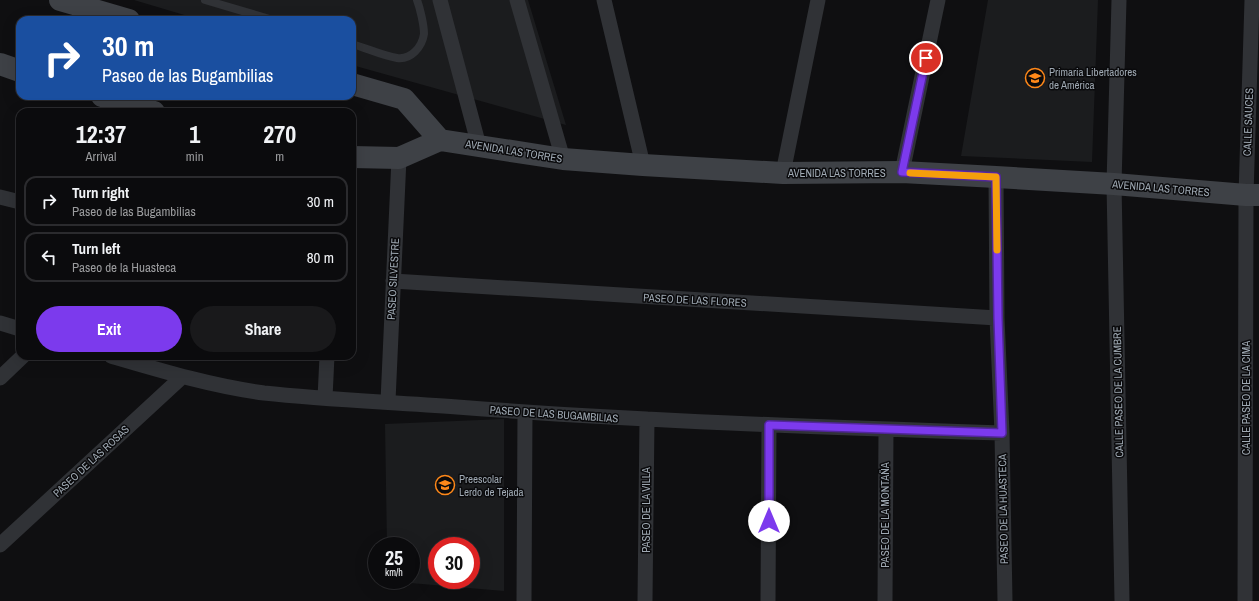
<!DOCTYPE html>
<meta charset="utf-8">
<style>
:root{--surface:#0b0b0d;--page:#19191b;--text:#f1f3f6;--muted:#9a9b9d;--line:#2b2b2e;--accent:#7c3aed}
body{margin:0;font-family:"Archivo Narrow",sans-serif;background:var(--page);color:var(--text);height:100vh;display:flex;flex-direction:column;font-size:15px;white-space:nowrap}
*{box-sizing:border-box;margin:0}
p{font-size:13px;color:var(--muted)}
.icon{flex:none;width:22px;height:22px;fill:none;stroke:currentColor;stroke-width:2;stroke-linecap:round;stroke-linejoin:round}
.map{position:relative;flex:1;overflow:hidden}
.sheet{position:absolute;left:16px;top:108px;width:340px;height:252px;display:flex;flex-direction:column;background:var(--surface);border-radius:12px;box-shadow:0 4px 16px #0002,0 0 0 1px var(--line)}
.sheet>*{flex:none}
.hud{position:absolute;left:16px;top:16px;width:340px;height:84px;border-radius:12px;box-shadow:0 4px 16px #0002,0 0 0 1px var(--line);background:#1a4fa0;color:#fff;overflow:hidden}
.speed{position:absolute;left:368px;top:537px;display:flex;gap:8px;font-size:20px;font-weight:700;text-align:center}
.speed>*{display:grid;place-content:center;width:52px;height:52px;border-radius:50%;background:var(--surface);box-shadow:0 4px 16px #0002,0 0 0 1px var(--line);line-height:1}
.speed small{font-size:10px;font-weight:400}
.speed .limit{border:6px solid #d22;background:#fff;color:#111}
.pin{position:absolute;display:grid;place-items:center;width:34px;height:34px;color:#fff;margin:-17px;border:2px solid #fff;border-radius:50%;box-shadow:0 1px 4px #0007}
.me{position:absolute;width:44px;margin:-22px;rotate:0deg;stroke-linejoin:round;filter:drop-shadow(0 0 3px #0008)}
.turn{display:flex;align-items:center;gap:14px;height:84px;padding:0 20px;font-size:18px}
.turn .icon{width:52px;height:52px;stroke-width:2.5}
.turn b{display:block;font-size:28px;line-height:34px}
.eta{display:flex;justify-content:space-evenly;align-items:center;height:68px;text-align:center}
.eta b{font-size:24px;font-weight:800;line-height:28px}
.primary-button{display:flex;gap:8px;margin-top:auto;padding:8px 20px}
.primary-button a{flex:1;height:46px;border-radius:24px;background:var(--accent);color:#fff;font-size:16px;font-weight:800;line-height:46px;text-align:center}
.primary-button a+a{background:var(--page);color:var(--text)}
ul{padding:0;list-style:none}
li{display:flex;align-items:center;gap:12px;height:50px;margin:0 8px 6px;padding:0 12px;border:2px solid var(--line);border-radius:12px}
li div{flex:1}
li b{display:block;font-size:15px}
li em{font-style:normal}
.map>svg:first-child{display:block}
.built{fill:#1b1c1e;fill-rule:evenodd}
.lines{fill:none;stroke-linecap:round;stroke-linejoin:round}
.lane{stroke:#303236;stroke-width:8}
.street{stroke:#303236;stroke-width:15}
.secondary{stroke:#3e4146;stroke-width:22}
.route-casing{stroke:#51269a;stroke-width:10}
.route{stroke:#7c3aed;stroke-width:7}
.slow{stroke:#f59e0b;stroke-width:7}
.labels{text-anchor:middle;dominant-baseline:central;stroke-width:3;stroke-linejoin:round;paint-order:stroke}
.poi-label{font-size:11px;fill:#9fa9b3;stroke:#0a0a0c;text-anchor:start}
.street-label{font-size:11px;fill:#9fa9b3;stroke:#0a0a0c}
</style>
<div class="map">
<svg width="1259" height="601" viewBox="0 0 1259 601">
<rect width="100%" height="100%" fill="#0f0f11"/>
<path class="built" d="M134 0H528L566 125 352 65V20H201Z
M988 0H1098L1092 162 961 156Z
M504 419V591L387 581 411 580V546H387L385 424ZM437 546H471V580H437Z"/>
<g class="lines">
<path class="lane" d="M205 0 273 20
M352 44C366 48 383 56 397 58 411 60 422 47 424 34 424 25 420 8 417 0"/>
<path class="street" d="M440 0 479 146
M517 0 563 159
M604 0 643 165
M1119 0 1114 184 1122 601
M902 172 938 0
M783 173 818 0
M996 177 997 318 1002 433 1005 601
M0 197 20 202
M393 281 997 318
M0 323 20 329
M111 356C162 371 212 386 264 393 328 400 393 402 457 407 639 421 820 427 1002 433
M0 378 23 356
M325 398 327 356
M388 401 399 158
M0 545 182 377
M524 601 525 412
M645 601 647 419
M768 601 769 425
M885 601 886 429
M1245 601 1246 195 1252 0"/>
<path class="secondary" d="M60 0 129 20
M0 64 20 71
M352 84 404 99 440 140
M102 96 154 112
M352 157 399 158 440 140 563 159 643 165 783 173 902 172 996 177 1114 184 1246 195H1259"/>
</g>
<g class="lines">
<g class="route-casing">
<path id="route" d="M769 521V425L1002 433 998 318 996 177 902 172 926 58"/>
</g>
<use href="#route" class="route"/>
<path class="slow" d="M910 173 996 177 997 250"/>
</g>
<defs>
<g id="school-ring" transform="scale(1)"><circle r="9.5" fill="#0a0a0c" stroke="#ff8819" stroke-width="1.5"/><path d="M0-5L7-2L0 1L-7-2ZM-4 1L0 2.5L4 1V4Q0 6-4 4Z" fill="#ff8819"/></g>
</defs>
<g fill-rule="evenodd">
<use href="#school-ring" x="1035" y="78"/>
<use href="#school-ring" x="445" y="485"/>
</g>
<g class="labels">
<g class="poi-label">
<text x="1049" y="72">Primaria Libertadores<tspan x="1049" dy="13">de América</tspan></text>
<text x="459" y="479">Preescolar<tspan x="459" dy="13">Lerdo de Tejada</tspan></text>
</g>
<g class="street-label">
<text transform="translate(1248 122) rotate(-88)">CALLE SAUCES</text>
<text transform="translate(514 151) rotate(9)">AVENIDA LAS TORRES</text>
<text x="837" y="173">AVENIDA LAS TORRES</text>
<text transform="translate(1161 188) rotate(5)">AVENIDA LAS TORRES</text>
<text transform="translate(393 279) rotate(-87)">PASEO SILVESTRE</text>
<text transform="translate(695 300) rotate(3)">PASEO DE LAS FLORES</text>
<text transform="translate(1118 392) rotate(-91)">CALLE PASEO DE LA CUMBRE</text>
<text transform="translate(1246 398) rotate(-90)">CALLE PASEO DE LA CIMA</text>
<text transform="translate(554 414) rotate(4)">PASEO DE LAS BUGAMBILIAS</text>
<text transform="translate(91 461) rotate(-43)">PASEO DE LAS ROSAS</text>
<text transform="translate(1003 509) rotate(-91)">PASEO DE LA HUASTECA</text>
<text transform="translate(646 510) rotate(-90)">PASEO DE LA VILLA</text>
<text transform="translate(885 515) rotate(-90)">PASEO DE LA MONTAÑA</text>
</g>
</g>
</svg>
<div class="speed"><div>25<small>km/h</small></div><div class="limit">30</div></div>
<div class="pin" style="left:926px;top:58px;background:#d93025"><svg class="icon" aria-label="arrive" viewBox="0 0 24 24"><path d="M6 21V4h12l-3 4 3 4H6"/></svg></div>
<svg class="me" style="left:769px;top:521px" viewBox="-20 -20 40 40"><circle r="19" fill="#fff"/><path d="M0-13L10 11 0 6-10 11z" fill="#7c3aed"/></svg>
<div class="hud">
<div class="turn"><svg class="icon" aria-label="right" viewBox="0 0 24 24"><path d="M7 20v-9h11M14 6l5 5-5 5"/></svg><div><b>30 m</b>Paseo de las Bugambilias</div></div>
</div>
<section class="sheet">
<div class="eta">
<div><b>12:37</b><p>Arrival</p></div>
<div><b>1</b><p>min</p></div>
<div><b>270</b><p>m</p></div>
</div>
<ul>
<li><svg class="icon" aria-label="right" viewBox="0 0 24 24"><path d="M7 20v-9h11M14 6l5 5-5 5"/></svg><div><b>Turn right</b><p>Paseo de las Bugambilias</p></div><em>30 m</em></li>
<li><svg class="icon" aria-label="left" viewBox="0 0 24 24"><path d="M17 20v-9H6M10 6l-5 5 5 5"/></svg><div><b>Turn left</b><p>Paseo de la Huasteca</p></div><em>80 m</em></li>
</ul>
<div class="primary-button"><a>Exit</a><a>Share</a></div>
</section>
</div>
